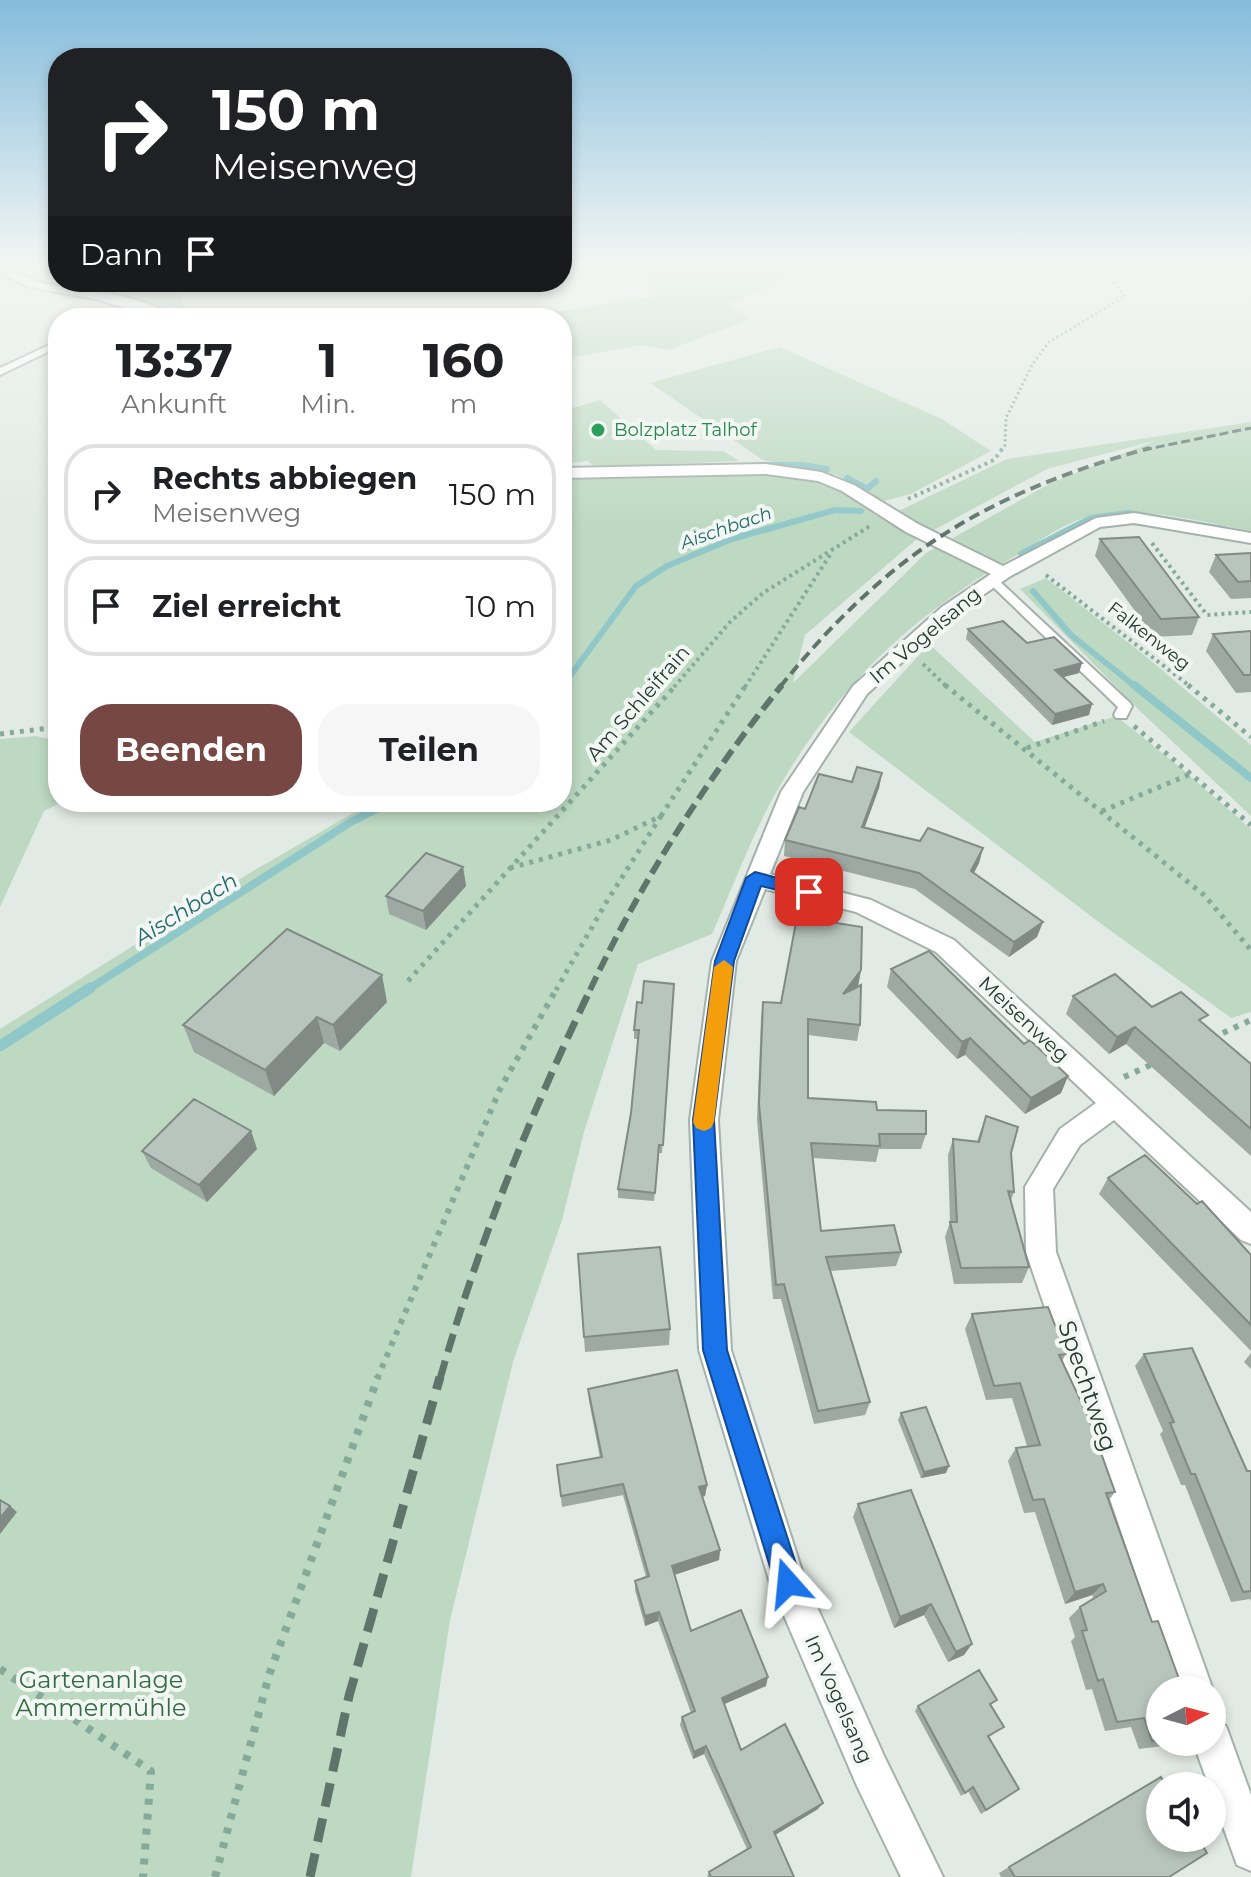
<!DOCTYPE html>
<html lang="de">
<meta charset="utf-8">
<style>
:root{--surface:#fff;--page:#f6f6f6;--text:#202124;--muted:#757577;--line:#e0e0e0;--accent:#774843}
body{margin:0;font-family:Montserrat,sans-serif;background:var(--page);color:var(--text);height:100vh;display:flex;flex-direction:column;font-size:30px;white-space:nowrap}
*{box-sizing:border-box;margin:0}
p{font-size:26px;color:var(--muted)}
.icon{flex:none;width:44px;height:44px;fill:none;stroke:currentColor;stroke-width:2;stroke-linecap:round;stroke-linejoin:round}
.map{position:relative;flex:1;overflow:hidden}
.sheet{position:absolute;left:48px;top:308px;width:524px;height:504px;display:flex;flex-direction:column;background:var(--surface);border-radius:32px;box-shadow:0 4px 12px #0003}
.sheet>*{flex:none}
.top-card{position:absolute;left:48px;top:48px;width:524px;height:244px;border-radius:32px;box-shadow:0 4px 12px #0003;background:#202124;color:#fff;overflow:hidden}
.needle{width:52px;rotate:84deg}
.fabs{position:absolute;left:1146px;top:1676px;display:grid;gap:16px}
.fabs a{display:grid;place-items:center;width:80px;height:80px;border-radius:50%;background:var(--surface);box-shadow:0 4px 12px #0003;font-size:40px}
.pin{position:absolute;display:grid;place-items:center;width:68px;height:68px;color:#fff;margin:-34px;border-radius:16px;box-shadow:0 4px 12px #0006}
.me{position:absolute;width:88px;margin:-44px;rotate:342deg;stroke-linejoin:round;filter:drop-shadow(0 0 6px #0008)}
.turn{display:flex;align-items:center;gap:28px;height:168px;padding:0 32px;font-size:36px}
.turn .icon{width:104px;height:104px;stroke-width:2.5}
.turn b{display:block;font-size:56px;line-height:68px}
.then{display:flex;align-items:center;height:76px;padding:0 32px;background:#0003;gap:16px;font-size:30px}
.eta{display:flex;justify-content:space-evenly;align-items:center;height:136px;text-align:center}
.eta b{font-size:48px;font-weight:700;line-height:56px}
.button{display:flex;gap:16px;margin-top:auto;padding:16px 32px}
.button a{flex:1;height:92px;border-radius:32px;background:var(--accent);color:#fff;font-size:32px;font-weight:700;line-height:92px;text-align:center}
.button a+a{background:var(--page);color:var(--text)}
ul{padding:0;list-style:none}
li{display:flex;align-items:center;gap:24px;height:100px;margin:0 16px 12px;padding:0 16px;border:4px solid var(--line);border-radius:32px}
li div{flex:1}
li b{display:block;font-size:30px}
li em{font-style:normal}
.map>svg:first-child{display:block}
.green{fill:#bdd9c1;fill-rule:evenodd}
.lines{fill:none;stroke-linecap:round;stroke-linejoin:round}
.stream-far2{stroke:#90c7c9;stroke-width:6}
.stream-far1{stroke:#90c7c9;stroke-width:8}
.stream{stroke:#90c7c9;stroke-width:11}
.service-casing{stroke:#a5b1ab;stroke-width:4}
.minor-casing{stroke:#a5b1ab;stroke-width:4}
.path-far4{stroke:#86aa9a;stroke-width:3;stroke-dasharray:2 3;stroke-linecap:butt}
.path-far3{stroke:#86aa9a;stroke-width:4;stroke-dasharray:3 4;stroke-linecap:butt}
.path-far2{stroke:#86aa9a;stroke-width:5;stroke-dasharray:4 6;stroke-linecap:butt}
.path-far1{stroke:#86aa9a;stroke-width:6;stroke-dasharray:5 7;stroke-linecap:butt}
.path{stroke:#86aa9a;stroke-width:8;stroke-dasharray:6 9;stroke-linecap:butt}
.service{fill:#fff;fill-rule:evenodd}
.minor{fill:#fff;fill-rule:evenodd}
.rail-far4{stroke:#5f756c;stroke-width:3;stroke-dasharray:9 4;stroke-linecap:butt}
.rail-far3{stroke:#5f756c;stroke-width:4;stroke-dasharray:11 6;stroke-linecap:butt}
.rail-far2{stroke:#5f756c;stroke-width:6;stroke-dasharray:15 7;stroke-linecap:butt}
.rail-far1{stroke:#5f756c;stroke-width:7;stroke-dasharray:19 9;stroke-linecap:butt}
.rail{stroke:#5f756c;stroke-width:9;stroke-dasharray:24 12;stroke-linecap:butt}
.wall{fill:#9ea9a3}
.shaded-wall{fill:#818a85}
.building{fill:#b8c5be;stroke:#818a85;stroke-width:2}
.route{fill:#1a73e8;stroke:#114b97;stroke-width:2}
.slow{fill:#f59e0b}
.leisure-dot{fill:#2e9e5b;stroke:#f2f7f4;stroke-width:3}
.labels{text-anchor:middle;dominant-baseline:central;stroke-width:8;stroke-linejoin:round;paint-order:stroke}
.far-leisure-label{font-size:18px;fill:#27864d;stroke:#f2f7f4;text-anchor:start}
.far-water-label{font-size:18px;font-style:italic;fill:#256b6e;stroke:#f2f7f4}
.far-street-label{font-size:18px;fill:#243931;stroke:#f2f7f4}
.street-label{font-size:20px;fill:#243931;stroke:#f2f7f4}
.water-label{font-size:22px;font-style:italic;fill:#256b6e;stroke:#f2f7f4}
.near-street-label{font-size:24px;fill:#243931;stroke:#f2f7f4}
.near-park-label{font-size:24px;fill:#336b42;stroke:#f2f7f4}
</style>
<div class="map">
<svg width="1251" height="1877" viewBox="0 0 1251 1877">
<rect width="100%" height="100%" fill="#e2eae5"/>
<path class="green" d="M12 265H58V282H173L186 308 174 316 144 304 24 277 0 280V267Z
M600 265H819L728 304 751 319 668 350 642 345 562 359V318H475L528 306 548 313 658 296 633 266 601 272Z
M780 347 942 419 991 451 911 494 880 502 837 475 763 460 650 383Z
M600 400 656 450 723 451 739 461 595 467 588 461 562 464V411Z
M1251 422V531C1199 521 1149 507 1096 515 1065 520 1037 544 1010 559 906 620 834 690 774 796 750 840 732 889 712 934L638 964 584 1132 562 1220 513 1362 450 1620 411 1877H0V1029L248 874 372 802H562V475L746 472 797 475 847 491 876 516H888L1007 459ZM1154 441 1049 484 926 553 793 683 805 635 917 539 1047 469Z
M1046 578 1144 655 1251 745V816L1138 709 1020 589Z
M929 644 1035 742 1116 716 1182 769 1251 829V1012L1231 1018 1096 920 849 732Z
M36 736 54 740 58 736V802H62L44 811 0 907V739Z"/>
<g class="lines">
<path class="stream-far2" d="M759 465H802L827 469
M847 478 867 489 876 481
M1021 554 1091 518 1128 513 1224 529
M1033 591 1071 635 1136 687
M562 687 636 586 667 566 732 539 835 510 861 511"/>
<path class="stream-far1" d="M1134 685 1251 778
M87 990 351 822 390 802"/>
<path class="stream" d="M0 1046 90 988"/>
<g class="service-casing">
<path id="service" d="M135 304 142 306 118 318H107Z
M58 341V347L0 375V368Z
M992 576 996 578 1130 703 1132 706 1126 718H1116L1114 715 1118 707 988 582V578Z"/>
</g>
<g class="minor-casing">
<path id="minor" d="M0 265C13 265 24 277 37 282 77 292 141 291 173 318H156L96 299 29 287 7 276Z
M766 464 821 472 854 485 918 524 1003 566 1096 518 1134 513 1251 533V543L1134 523 1100 527 1009 577 954 615 867 694 803 792 770 874 871 900 954 940 1251 1212V1244L1241 1240 1114 1120 1080 1145 1053 1189 1056 1252 1213 1690 1212 1692 1175 1690 1026 1252 1025 1187 1060 1129 1096 1103 936 952 856 912 765 889 736 961 718 1120 731 1350 805 1580 885 1758 943 1877H901L857 1786 770 1583 699 1350 690 1120 712 961 781 792 853 686 942 607 991 574 906 532 842 491 818 481 766 474 562 478V468Z
M1212 1721 1226 1726 1251 1795V1871L1237 1865 1212 1796V1786H1209L1193 1742H1212Z"/>
</g>
<path class="path-far4" d="M1001 450 1005 445 1006 418 1032 365 1049 342 1125 296 1102 265"/>
<path class="path-far3" d="M908 499 994 460 1003 448
M1152 543 1207 615 1251 612
M1046 575 1191 687
M923 664 947 687
M674 687 730 622 763 593 870 526
M745 687 830 555"/>
<path class="path-far2" d="M945 685 1204 895 1251 950
M1188 685 1251 737
M1134 726 1251 825
M0 734 58 727
M1027 748 1104 721
M1102 811 1193 773
M661 816 746 685
M510 868 611 840 661 816 607 901 556 990
M408 981 676 685"/>
<path class="path-far1" d="M1212 1038 1251 1020
M1124 1077 1155 1063
M377 1379 500 1089 557 988"/>
<path class="path" d="M0 1669 151 1771 143 1877
M215 1877 269 1675 378 1377"/>
<use href="#service" class="service"/>
<use href="#minor" class="minor"/>
<path class="rail-far4" d="M0 266 8 265
M1143 450 1251 428"/>
<path class="rail-far3" d="M780 687C887 554 986 493 1150 448"/>
<path class="rail-far2" d="M590 990C641 882 707 778 782 685"/>
<path class="rail-far1" d="M440 1379C478 1244 530 1115 591 988"/>
<path class="rail" d="M310 1877 349 1696 440 1377"/>
</g>
<path class="wall" d="M1100 539 1199 617 1192 635 1154 637 1095 556Z
M1251 553V598L1231 599 1209 572 1216 555Z
M968 629 1027 643 1079 673 1064 677 1089 715 1052 725 966 639Z
M1251 631V692L1236 693 1206 651 1213 634Z
M882 773 879 788 865 827 920 841 983 848 979 863 974 873 1037 937 1009 957 915 889 784 856 785 840 805 809 852 782Z
M463 867 466 886 426 930 389 914 386 896Z
M836 923 861 970 858 986 860 1025 857 1041 808 1035V1098L877 1110 926 1134 921 1149H879L876 1162 813 1158 821 1231 901 1252 896 1266 830 1271 870 1402 865 1415 814 1424 781 1299H773L757 1120 761 1018 763 1002 781 1003Z
M891 969 1024 1044 1068 1076 1061 1093 1025 1114 965 1055 957 1059 887 987Z
M674 984 662 1153H659L654 1201 618 1198V1189L631 1113 638 1039H634V1030L642 1003Z
M1073 996 1152 1007 1203 1023 1251 1064V1156L1126 1044 1109 1054 1066 1014Z
M387 1002 340 1051 324 1043 274 1096 194 1052 183 1025Z
M986 1116 1011 1153 1014 1192 1011 1200 1029 1267 1022 1283 954 1284 945 1237 950 1222 948 1155 953 1139 977 1141Z
M251 1131 257 1149 207 1202 151 1168 142 1151Z
M1108 1178 1251 1255V1351L1099 1194Z
M578 1254 670 1329 669 1345 585 1352Z
M972 1314 1066 1354 1062 1361 1115 1492 1109 1500 1160 1690V1742H1188L1186 1743 1139 1749 1131 1727 1105 1731 1092 1689 1086 1690 1071 1641 1075 1637 1069 1618 1080 1607 1094 1599 1092 1595 1065 1604 1035 1512 1024 1513 1008 1461 1016 1448 1027 1446 1012 1398 986 1400 965 1329Z
M1251 1353V1369L1244 1362Z
M1144 1354 1247 1471H1251V1601L1250 1599 1231 1602 1185 1485H1181L1160 1434 1163 1431 1135 1366Z
M588 1389 707 1485 705 1496 702 1497 720 1550 719 1560 674 1575 691 1631 766 1686 724 1704 741 1750 818 1809 775 1835 794 1877H707L709 1872 747 1849 704 1754 693 1759 680 1725 682 1717 691 1713 658 1621 645 1626 635 1590V1581L646 1577 623 1495 562 1507 557 1465 600 1458 589 1401Z
M901 1413 946 1473 921 1478 898 1420Z
M911 1490 964 1655 948 1662 924 1615 894 1628 853 1517 858 1504Z
M997 1700 991 1705 1004 1727 989 1737 1019 1789 981 1814 968 1791 961 1796 915 1711 918 1706Z
M1161 1777 1169 1877H1001L999 1873Z"/>
<path class="shaded-wall" d="M1082 663 1079 673 1052 680 1055 670Z
M1092 704 1089 715 1052 725 1055 714Z
M882 773 879 788 859 842 862 827Z
M983 848 979 863 966 887 971 871Z
M463 867 466 886 426 930 423 911Z
M1043 922 1037 937 1009 957 1014 942Z
M861 970 858 986 843 994Z
M382 975 387 1002 340 1051 333 1025Z
M317 1017 324 1043 274 1096 265 1070Z
M1135 1027 1126 1044 1109 1054 1117 1037Z
M970 1038 965 1055 957 1059 962 1042Z
M1068 1076 1061 1093 1025 1114 1031 1098Z
M251 1131 257 1149 207 1202 199 1185Z
M949 1466 946 1473 921 1478 924 1472Z
M707 1485 705 1496 697 1498 699 1487Z
M10 1506 17 1512 0 1534V1518Z
M720 1550 719 1560 671 1576 672 1566Z
M1103 1584 1092 1595 1065 1604 1075 1592Z
M931 1604 924 1615 894 1628 900 1617Z
M659 1612 658 1621 645 1626V1616Z
M972 1644 964 1655 948 1662 956 1652Z
M768 1677 766 1686 720 1706 722 1698Z
M706 1746 704 1754 693 1759 694 1752Z
M823 1803 818 1809 770 1838 774 1832Z"/>
<path class="building" d="M1139 537 1199 617 1161 619 1100 539Z
M1251 553V581L1238 582 1216 555Z
M1003 621 1027 643 1054 637 1082 663 1055 670 1092 704 1055 714 968 629Z
M1251 631V675H1244L1213 634Z
M857 767 882 773 862 827 920 841 928 828 983 848 971 871 1043 922 1014 942 919 873 785 840 799 807 805 809 819 774 852 782Z
M426 853 463 867 423 911 386 896Z
M799 906 838 912 836 923 862 927 861 970 843 994 861 985 860 1025 808 1019V1098L876 1102 877 1110 926 1111V1134H879L880 1146 811 1143 821 1231 894 1225 901 1252 826 1257 870 1402 818 1411 784 1284 776 1285 759 1104 763 1002 781 1003Z
M287 929 382 975 333 1025 317 1017 265 1070 183 1025Z
M929 951 1024 1044 1030 1040 1068 1076 1031 1098 970 1038 962 1042 891 969Z
M1115 974 1152 1007 1181 992 1208 1015 1199 1020 1251 1064V1129L1135 1027 1117 1037 1073 996Z
M644 981 674 984 663 1145H659L655 1193 618 1189 631 1113 639 1030H634L637 1002 642 1003Z
M194 1099 251 1131 199 1185 142 1151Z
M986 1116 1018 1127 1011 1153 1014 1192 1008 1191 1029 1267 961 1268 950 1222H957L953 1139 979 1142Z
M1145 1155 1197 1204 1202 1201 1251 1255V1325L1108 1178Z
M660 1247 670 1329 584 1337 578 1254Z
M1048 1307 1066 1354 1059 1355 1087 1414 1115 1492 1106 1493 1152 1622 1158 1621 1183 1690H1160V1740L1152 1741 1144 1718 1117 1722 1103 1679 1098 1681 1082 1631 1087 1630 1080 1607 1106 1591 1103 1584 1075 1592 1044 1499 1033 1500 1016 1448 1040 1445 1020 1383 994 1386 972 1314Z
M1192 1348 1247 1471H1251V1591L1243 1592 1195 1474H1191L1170 1423 1174 1422 1144 1354Z
M677 1370 707 1485 699 1487 720 1550 672 1566 691 1631 741 1610 768 1677 722 1698 741 1750 785 1724 823 1803 774 1832 794 1877H711L709 1872 751 1847 706 1746 694 1752 682 1717 695 1711 659 1612 645 1616 635 1581 649 1576 623 1484 561 1496 557 1465 602 1457 588 1389Z
M926 1407 949 1466 924 1472 901 1413Z
M911 1490 972 1644 956 1652 931 1604 900 1617 858 1504Z
M0 1500 10 1506 0 1518Z
M979 1670 997 1700 990 1704 1004 1727 988 1736 1019 1789 986 1810 973 1787 965 1793 918 1706Z
M1161 1777 1166 1786H1160V1838H1198L1207 1853 1169 1877H1015L1009 1867Z"/>
<linearGradient id="sky" x2="0" y2="1"><stop stop-color="#85bcdc"/><stop offset="0.5" stop-color="#f2f6f3"/><stop offset="1" stop-color="#f2f6f3" stop-opacity="0"/></linearGradient>
<rect width="1251" height="527" fill="url(#sky)"/>
<path class="route" d="M755 872 815 888 818 892 809 898 761 886 734 961 714 1120 727 1350 802 1583 798 1593 788 1597 779 1593 775 1583 703 1350 693 1120 715 961 746 878Z"/>
<path class="slow" d="M724 960 733 967 714 1122 711 1128 704 1131 696 1128 693 1122 714 967Z"/>
<circle class="leisure-dot" cx="598" cy="430" r="8"/>
<g class="labels">
<g class="far-leisure-label">
<text x="614" y="430">Bolzplatz Talhof</text>
</g>
<g class="far-water-label">
<text transform="translate(726 528) rotate(-19)">Aischbach</text>
</g>
<g class="far-street-label">
<text transform="translate(1149 636) rotate(38)">Falkenweg</text>
</g>
<g class="street-label">
<text transform="translate(925 635) rotate(-40)">Im Vogelsang</text>
<text transform="translate(638 703) rotate(-49)">Am Schleifrain</text>
<text transform="translate(1024 1019) rotate(43)">Meisenweg</text>
<text transform="translate(839 1699) rotate(66)">Im Vogelsang</text>
</g>
<g class="water-label">
<text transform="translate(186 909) rotate(-32)">Aischbach</text>
</g>
<g class="near-street-label">
<text transform="translate(1088 1386) rotate(71)">Spechtweg</text>
</g>
<g class="near-park-label">
<text x="101" y="1679">Gartenanlage<tspan x="101" dy="28">Ammermühle</tspan></text>
</g>
</g>
</svg>
<div class="fabs">
<a><svg class="needle" viewBox="-14 -14 28 28"><path d="M0-13l5 13h-10z" fill="#e53935"/><path d="M0 13l5-13h-10z" fill="#757577"/></svg></a>
<a><svg class="icon" aria-label="sound" viewBox="0 0 24 24"><path d="M4 9h4l5-4v14l-5-4H4zM17 9q2 3 0 6"/></svg></a>
</div>
<div class="pin" style="left:809px;top:892px;background:#d93025"><svg class="icon" aria-label="arrive" viewBox="0 0 24 24"><path d="M6 21V4h12l-3 4 3 4H6"/></svg></div>
<svg class="me" style="left:788px;top:1583px" viewBox="-20 -20 40 40"><path d="M0-17L14 15 0 8-14 15z" fill="#1a73e8" stroke="#fff" stroke-width="4"/></svg>
<div class="top-card">
<div class="turn"><svg class="icon" aria-label="right" viewBox="0 0 24 24"><path d="M7 20v-9h11M14 6l5 5-5 5"/></svg><div><b>150 m</b>Meisenweg</div></div>
<div class="then">Dann<svg class="icon" aria-label="arrive" viewBox="0 0 24 24"><path d="M6 21V4h12l-3 4 3 4H6"/></svg></div>
</div>
<section class="sheet">
<div class="eta">
<div><b>13:37</b><p>Ankunft</p></div>
<div><b>1</b><p>Min.</p></div>
<div><b>160</b><p>m</p></div>
</div>
<ul>
<li><svg class="icon" aria-label="right" viewBox="0 0 24 24"><path d="M7 20v-9h11M14 6l5 5-5 5"/></svg><div><b>Rechts abbiegen</b><p>Meisenweg</p></div><em>150 m</em></li>
<li><svg class="icon" aria-label="arrive" viewBox="0 0 24 24"><path d="M6 21V4h12l-3 4 3 4H6"/></svg><div><b>Ziel erreicht</b></div><em>10 m</em></li>
</ul>
<div class="button"><a>Beenden</a><a>Teilen</a></div>
</section>
</div>
